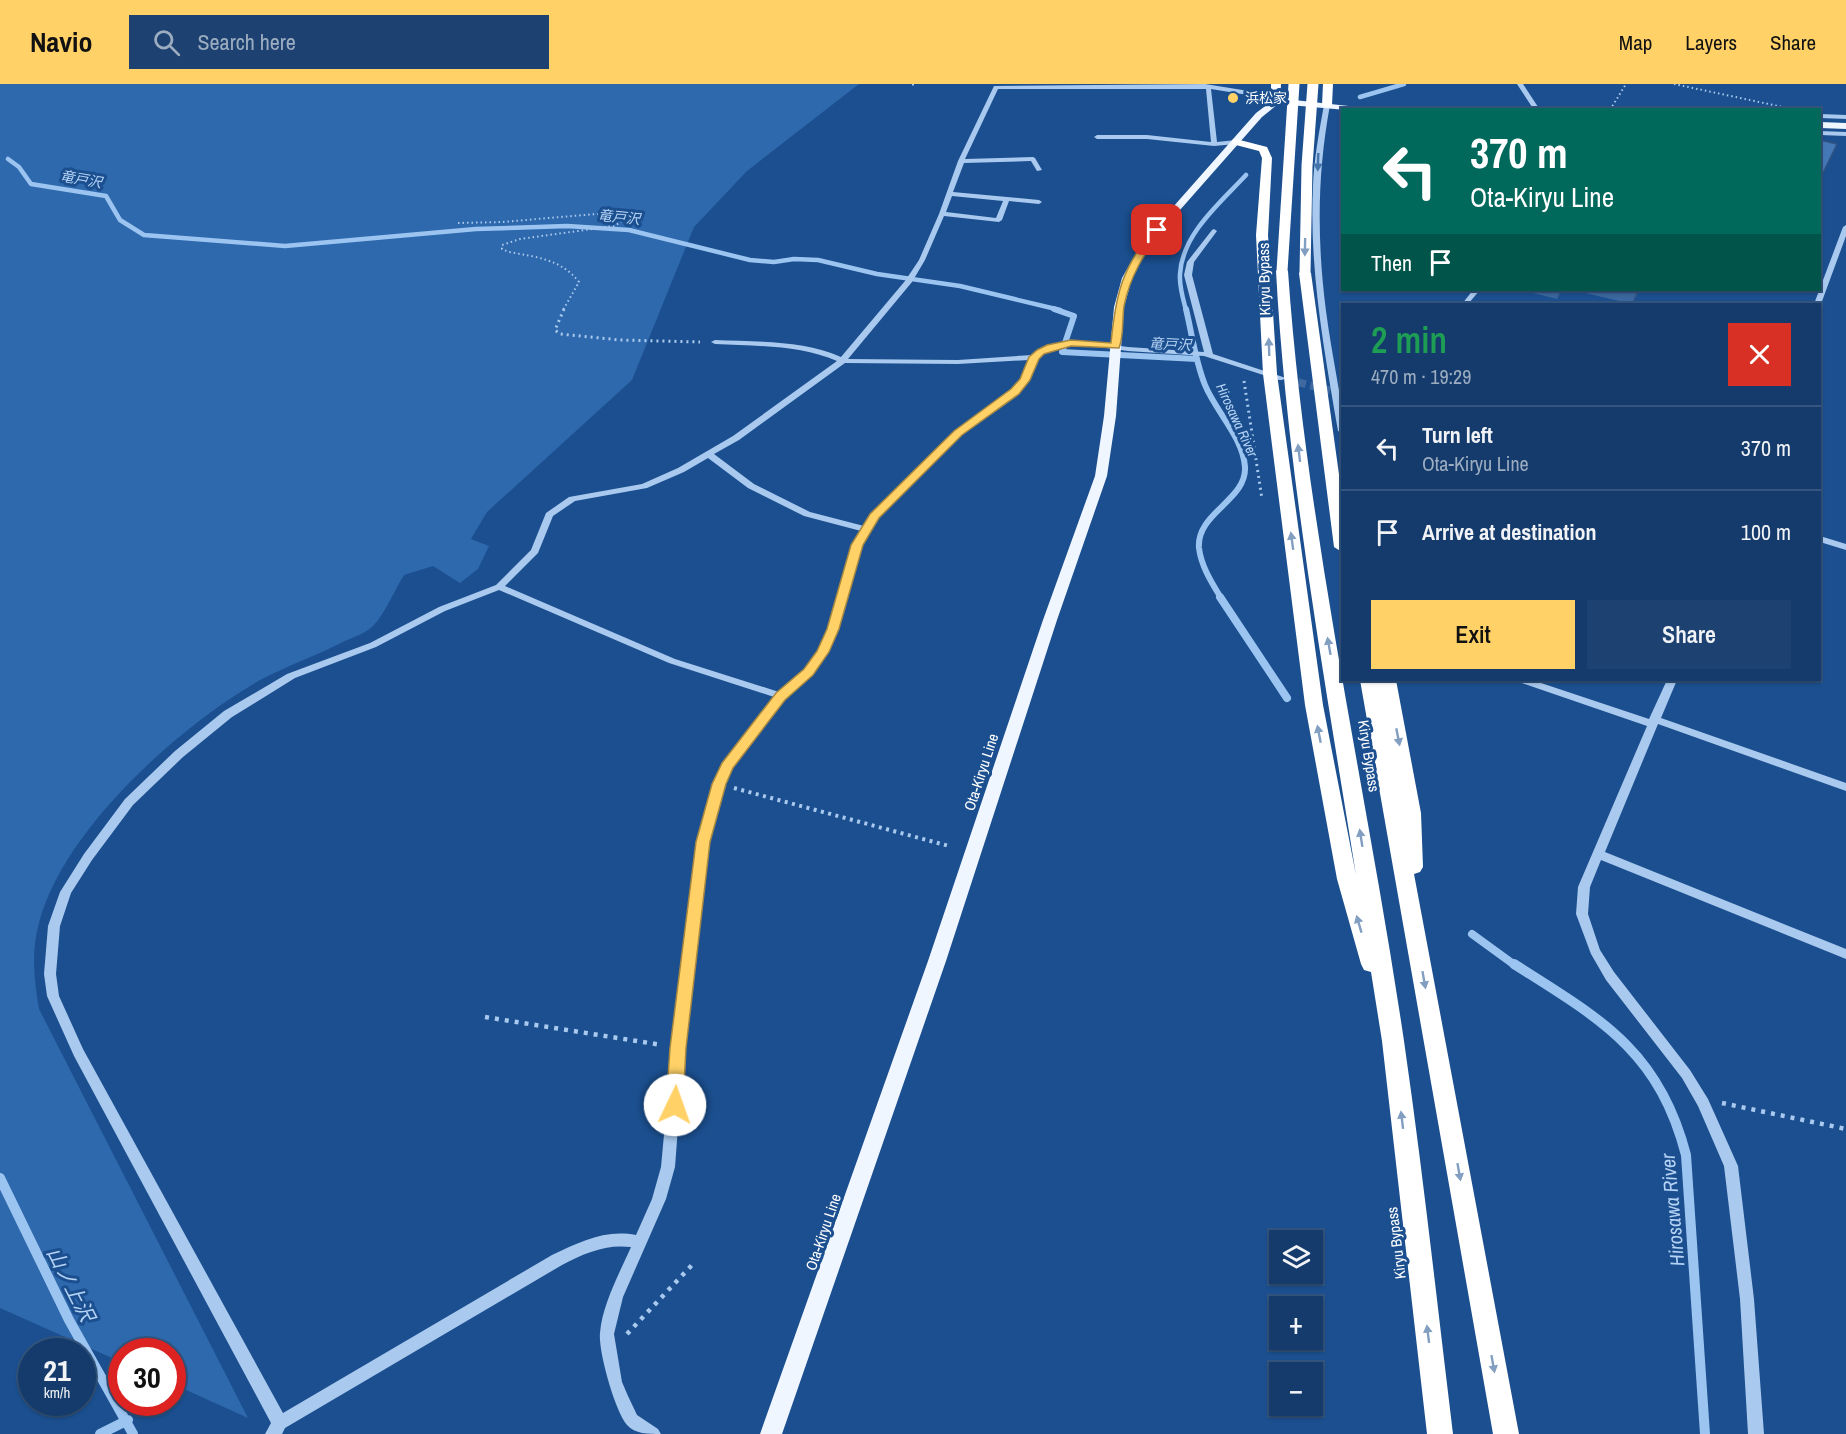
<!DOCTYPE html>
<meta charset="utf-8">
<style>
:root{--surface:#143b6b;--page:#1d4271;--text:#f1f3f6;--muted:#9dadc1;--line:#33557e;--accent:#ffd166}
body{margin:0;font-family:"Archivo Narrow","Noto Sans JP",sans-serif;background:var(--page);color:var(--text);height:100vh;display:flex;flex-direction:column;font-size:22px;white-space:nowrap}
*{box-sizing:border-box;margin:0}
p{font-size:20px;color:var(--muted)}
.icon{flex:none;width:33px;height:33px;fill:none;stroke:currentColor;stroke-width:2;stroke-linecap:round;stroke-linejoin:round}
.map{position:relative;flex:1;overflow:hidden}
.sheet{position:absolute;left:1341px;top:219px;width:480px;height:378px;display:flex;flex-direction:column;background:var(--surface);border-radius:0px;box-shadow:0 2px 4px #0004,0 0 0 2px var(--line)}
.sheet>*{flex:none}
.top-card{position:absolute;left:1341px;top:24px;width:480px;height:183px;border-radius:0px;box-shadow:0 2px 4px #0004,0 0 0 2px var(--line);background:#00695c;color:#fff;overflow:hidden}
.fabs{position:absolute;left:1269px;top:1146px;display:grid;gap:12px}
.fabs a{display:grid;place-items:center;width:54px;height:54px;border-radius:0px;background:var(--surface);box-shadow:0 2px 4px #0004,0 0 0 2px var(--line);font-size:30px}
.speed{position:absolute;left:18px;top:1254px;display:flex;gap:12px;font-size:30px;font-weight:700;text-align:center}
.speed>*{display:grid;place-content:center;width:78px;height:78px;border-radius:50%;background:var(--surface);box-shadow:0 2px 4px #0004,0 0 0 2px var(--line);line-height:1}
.speed small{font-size:15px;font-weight:400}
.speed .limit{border:9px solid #d22;background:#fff;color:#111}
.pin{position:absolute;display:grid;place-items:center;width:51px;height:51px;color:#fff;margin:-26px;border-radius:12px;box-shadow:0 3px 9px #0006}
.me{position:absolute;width:66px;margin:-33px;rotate:3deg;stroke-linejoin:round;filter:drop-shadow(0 0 4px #0008)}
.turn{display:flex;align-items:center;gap:21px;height:126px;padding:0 30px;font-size:27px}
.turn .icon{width:78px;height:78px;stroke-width:2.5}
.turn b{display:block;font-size:42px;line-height:51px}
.then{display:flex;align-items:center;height:57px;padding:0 30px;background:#0003;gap:12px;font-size:22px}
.round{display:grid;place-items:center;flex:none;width:63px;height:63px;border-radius:0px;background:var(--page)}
.summary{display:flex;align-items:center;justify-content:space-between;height:102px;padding:0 30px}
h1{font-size:36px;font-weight:600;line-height:45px;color:#1e9e55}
.button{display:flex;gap:12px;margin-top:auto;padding:12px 30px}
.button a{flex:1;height:69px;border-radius:0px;background:var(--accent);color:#111;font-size:24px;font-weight:600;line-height:69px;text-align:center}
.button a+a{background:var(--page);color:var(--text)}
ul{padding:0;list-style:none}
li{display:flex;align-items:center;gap:18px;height:84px;padding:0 30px;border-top:2px solid var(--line)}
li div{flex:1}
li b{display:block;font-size:22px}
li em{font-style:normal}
header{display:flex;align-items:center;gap:36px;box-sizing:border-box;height:84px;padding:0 30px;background:var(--accent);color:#111}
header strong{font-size:28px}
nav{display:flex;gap:33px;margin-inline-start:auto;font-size:21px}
.search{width:420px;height:54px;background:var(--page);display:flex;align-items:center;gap:15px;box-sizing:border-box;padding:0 21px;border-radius:0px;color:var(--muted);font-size:22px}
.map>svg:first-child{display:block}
.green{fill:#2e69ad}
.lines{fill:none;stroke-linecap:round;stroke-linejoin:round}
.stream-far3{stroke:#9cc4f0;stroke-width:4.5}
.stream-far2{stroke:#9cc4f0;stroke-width:6}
.stream-far1{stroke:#9cc4f0;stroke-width:8}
.stream{stroke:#9cc4f0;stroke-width:10}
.minor-tunnel{stroke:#3d69a0;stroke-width:8;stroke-dasharray:8 4.5;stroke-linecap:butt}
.path-far3{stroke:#a9c9ee;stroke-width:2;stroke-dasharray:1.5 3;stroke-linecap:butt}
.path-far2{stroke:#a9c9ee;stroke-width:3;stroke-dasharray:2 4;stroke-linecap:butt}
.path-far1{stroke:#a9c9ee;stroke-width:4;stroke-dasharray:3 4.5;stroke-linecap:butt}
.path{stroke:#a9c9ee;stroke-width:4.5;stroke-dasharray:4 6;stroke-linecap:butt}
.minor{fill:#a9c9ee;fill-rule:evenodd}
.major{fill:#f0f6ff;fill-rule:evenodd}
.highway{fill:#fff;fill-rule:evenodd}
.highway-bridge{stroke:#fff;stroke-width:11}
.wall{fill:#3a679d}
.shaded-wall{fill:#305480}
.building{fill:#4478b7;stroke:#305480;stroke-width:1.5}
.oneway{fill:#4674ac}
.oneway2{fill:#829ec1}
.route{fill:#ffd166;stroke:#a68842;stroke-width:1.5}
.poi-dot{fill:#ffd166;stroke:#1b4f8f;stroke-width:2}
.labels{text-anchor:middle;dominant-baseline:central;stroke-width:6;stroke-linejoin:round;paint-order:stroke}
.far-poi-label{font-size:14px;fill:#fff;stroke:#1b4f8f;text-anchor:start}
.far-water-label{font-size:14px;font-style:italic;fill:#b5d3f5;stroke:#1b4f8f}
.street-label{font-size:15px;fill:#fff;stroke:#1b4f8f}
.near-water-label{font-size:20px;font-style:italic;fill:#b5d3f5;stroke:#1b4f8f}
</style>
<header>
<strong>Navio</strong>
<div class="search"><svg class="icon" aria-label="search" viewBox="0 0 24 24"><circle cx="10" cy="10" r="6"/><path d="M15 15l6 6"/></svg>Search here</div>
<nav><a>Map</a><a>Layers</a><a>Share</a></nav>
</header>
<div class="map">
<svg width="1846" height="1350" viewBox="0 0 1846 1350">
<rect width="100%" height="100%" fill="#1b4f8f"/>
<path class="green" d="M0 0H859L747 87 694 143 632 296 487 428 471 455 489 462 478 485 460 499 433 482 404 491C395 505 385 530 373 542 366 549 354 553 345 557 318 571 289 581 262 595 180 641 63 746 39 839 31 868 34 896 39 925L248 1334 173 1300 172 1268H122L121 1278 0 1224Z"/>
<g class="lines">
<path class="stream-far3" d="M1360 13 1404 0
M8 75 19 83 31 100 106 112 120 136 144 151 285 162 476 145 567 142 629 146 750 176 774 178 794 175 818 176 877 190 960 202 1060 226
M1186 226C1183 215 1179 202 1180 190 1182 150 1221 118 1246 91"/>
<path class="stream-far2" d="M1054 225 1074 232 1062 268 1197 275
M1186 225C1192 250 1195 276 1205 301 1216 328 1243 353 1245 383 1247 416 1196 429 1199 464 1201 482 1212 499 1221 514"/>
<path class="stream-far1" d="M1220 513 1287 614
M1472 850 1516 882"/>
<path class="stream" d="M1514 880C1599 934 1659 966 1686 1071L1705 1350
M0 1094 69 1236 133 1350
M100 1350 128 1336"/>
<path class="minor-tunnel" d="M1286 295 1335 308"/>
<path class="path-far3" d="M913 0V3
M1674 0 1797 26
M1610 26 1626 0
M458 139 502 138 608 129 619 131 624 136 614 142 520 155 502 161V165L509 168C536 173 561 175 579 198L563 226"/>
<path class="path-far2" d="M564 225 555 246 560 250 620 256 700 258
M1244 297 1262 415"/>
<path class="path-far1" d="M734 704 949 762"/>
<path class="path" d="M485 933 662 961
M1722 1019 1846 1045
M627 1250 692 1181"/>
<path class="minor" d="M1205 0 1255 8 1279 17 1276 19 1254 12 1211 5 1217 58 1236 56 1239 58 1236 60 1214 62 1147 55H1097L1094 53 1097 51H1147L1211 58 1206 5H998L965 75 1033 73 1035 74 1042 86 1037 87 1031 77 964 79 953 108 1039 116 1042 118 1039 120 1009 117 1002 136 999 138 944 132 925 176 912 198 848 275 958 276 1032 271 1047 261 1084 257 1128 263 1204 268 1184 191 1187 178 1212 146 1214 145 1217 147 1194 178 1192 191 1213 270 1286 294 1282 296H1279L1204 272 1128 267 1084 261 1052 265 1037 274 1029 296 1018 309 961 351 878 434 861 461 838 545 828 568 811 590 785 614 732 684 724 700 709 758 684 964 675 1083 666 1115 623 1213 614 1250 622 1298 628 1312 637 1331 658 1345 661 1350C648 1350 635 1350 627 1341 615 1327 598 1267 600 1249 602 1221 620 1188 631 1163 605 1160 585 1169 562 1181L285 1344 282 1350H265L271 1339 74 972 47 912 44 890 48 842 60 808 84 770 125 715 175 667 224 627 287 590 370 559 439 523 496 501 531 466 546 429 569 413 642 400 678 384 733 352 837 277C800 261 755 262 715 260L711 258 715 256C756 258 803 256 841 273L905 197 919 176 939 130 958 77 994 2ZM952 112 1003 117 996 134 946 128ZM1029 276 1021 295 1012 305 955 347 871 431 864 442 810 428 754 400 714 370 739 356 845 279 958 280ZM708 374 748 404 804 432 861 447C839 483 840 532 818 568 808 584 793 596 779 608L675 575 505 502 538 469 553 432 575 417 647 404 684 388ZM499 506 669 579 774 613 722 682 714 700 697 758 672 964 661 1083 652 1115 636 1151C605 1145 580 1158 552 1171L283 1329 83 965 59 912 56 890 60 842 71 809 92 776 133 721 183 673 232 633 295 594 376 563 445 527Z
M1517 0H1523L1540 26H1534Z
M1327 19 1330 21C1317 91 1317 157 1326 227 1329 250 1333 272 1337 295 1340 313 1344 332 1342 349L1338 347C1324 266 1309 185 1313 102 1314 75 1319 48 1324 21Z
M1820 30 1846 31V35L1820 34Z
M1820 47 1846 48V52L1820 51Z
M1846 141V152L1821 220 1820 222 1814 220 1843 143Z
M1473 206H1480L1468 220H1462Z
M1820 452 1846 460V466L1820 458Z
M1518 596H1532L1649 635 1667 596H1677L1661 634 1846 699V707L1658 640 1605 768 1846 865V875L1601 776 1590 803 1588 830 1600 866 1614 888 1690 986 1708 1015 1738 1082 1754 1215 1764 1350H1748L1740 1215 1724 1082 1698 1022 1682 994 1606 896 1591 870 1576 830 1578 803 1647 642 1519 598Z"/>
<path class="major" d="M1276 14 1385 26H1346L1278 20 1262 33 1150 160 1132 194 1124 223 1116 332 1107 392 1057 536 946 877 782 1350H760L928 877 1043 536 1095 392 1104 332 1114 223 1122 194 1143 157 1256 29Z
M1820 38 1846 39V45L1820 44Z"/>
<path class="highway" d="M1271 0H1281L1280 19 1271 17Z
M1323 0H1333L1332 21 1327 24 1322 21Z
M1236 55 1267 63 1272 74 1268 151 1277 290 1323 621 1356 791C1324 590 1287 390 1276 187L1282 183 1288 187C1306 447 1366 700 1404 957 1423 1088 1437 1219 1453 1350H1427L1382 957 1371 888 1364 886 1361 880 1337 795 1305 621 1263 290 1256 151 1262 74 1259 67 1232 60V56Z
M1305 185 1311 189 1342 412V468L1334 463 1299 189Z
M1360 596H1378L1403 730 1378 596H1396L1421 729 1423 783 1420 788 1414 790 1519 1350H1493Z"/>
<path class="highway-bridge" d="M1282 187 1294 0
M1305 189 1307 82 1313 0"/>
</g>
<path class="wall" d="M1521 206H1563L1557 215Z
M1572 206H1640L1632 220Z"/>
<path class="shaded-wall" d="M1560 206H1563L1557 215Z
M1637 206H1640L1632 220Z"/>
<path class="building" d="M1820 56 1837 60 1820 95Z"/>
<defs><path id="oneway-solid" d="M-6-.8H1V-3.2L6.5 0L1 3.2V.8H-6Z" transform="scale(1.5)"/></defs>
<use class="oneway" href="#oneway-solid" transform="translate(1318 78) rotate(92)"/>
<g class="oneway2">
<use href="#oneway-solid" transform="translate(1305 163) rotate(91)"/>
<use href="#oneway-solid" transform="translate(1269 263) rotate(-92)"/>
<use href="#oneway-solid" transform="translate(1299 369) rotate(-97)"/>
<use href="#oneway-solid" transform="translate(1292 457) rotate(-98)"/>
<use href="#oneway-solid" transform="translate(1329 562) rotate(-100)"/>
<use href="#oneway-solid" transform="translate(1319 650) rotate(-101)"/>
<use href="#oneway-solid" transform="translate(1398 653) rotate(79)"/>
<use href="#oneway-solid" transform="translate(1361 754) rotate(-99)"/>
<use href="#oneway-solid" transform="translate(1359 840) rotate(-106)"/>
<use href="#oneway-solid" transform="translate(1424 896) rotate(80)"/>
<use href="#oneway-solid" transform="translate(1402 1036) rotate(-97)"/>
<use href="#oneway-solid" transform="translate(1459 1088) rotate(80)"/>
<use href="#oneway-solid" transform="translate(1428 1250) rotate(-97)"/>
<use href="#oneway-solid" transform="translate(1493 1280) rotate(80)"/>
</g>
<path class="route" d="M1154 144 1162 146C1144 170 1130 192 1124 222 1122 236 1124 252 1119 264L1071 262 1044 270 1039 275 1030 296 1019 310 962 351 879 434 863 461 839 545 829 568 813 591 785 616 733 684 726 700 710 758 686 964 683 1021 680 1026 675 1028 669 1026 666 1021 670 964 696 758 712 700 722 679 776 609 804 585 817 567 827 545 851 461 870 430 954 347 1011 305 1020 295 1029 273 1037 266 1047 261 1071 256 1111 259C1116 208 1122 185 1154 144Z"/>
<circle class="poi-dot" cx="1233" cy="14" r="6"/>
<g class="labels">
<g class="far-poi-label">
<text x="1245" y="14">浜松家</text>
</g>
<g class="far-water-label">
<text transform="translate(81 95) rotate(10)">竜戸沢</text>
<text transform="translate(619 133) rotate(6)">竜戸沢</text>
<text transform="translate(1170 260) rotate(3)">竜戸沢</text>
<text transform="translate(1237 336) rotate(65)">Hirosawa River</text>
</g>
<g class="street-label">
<text transform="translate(1264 195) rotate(-91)">Kiryu Bypass</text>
<text transform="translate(1369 672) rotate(81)">Kiryu Bypass</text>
<text transform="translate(981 688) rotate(-72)">Ota-Kiryu Line</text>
<text transform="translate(823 1148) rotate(-71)">Ota-Kiryu Line</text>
<text transform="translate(1396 1159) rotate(-97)">Kiryu Bypass</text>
</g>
<g class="near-water-label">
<text transform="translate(1672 1126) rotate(-95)">Hirosawa River</text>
<text transform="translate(71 1200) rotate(63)">山ノ上沢</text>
</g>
</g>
</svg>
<div class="fabs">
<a><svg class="icon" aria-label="layers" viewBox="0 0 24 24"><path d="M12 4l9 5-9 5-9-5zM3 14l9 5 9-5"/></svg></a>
<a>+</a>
<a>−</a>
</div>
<div class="speed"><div>21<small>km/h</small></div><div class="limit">30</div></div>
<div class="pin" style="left:1157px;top:146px;background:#d93025"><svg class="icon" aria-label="arrive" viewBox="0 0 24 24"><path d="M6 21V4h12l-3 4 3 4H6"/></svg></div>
<svg class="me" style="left:675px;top:1021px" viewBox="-20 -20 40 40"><circle r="19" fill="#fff"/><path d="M0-13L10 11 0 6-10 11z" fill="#ffd166"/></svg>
<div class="top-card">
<div class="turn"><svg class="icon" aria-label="left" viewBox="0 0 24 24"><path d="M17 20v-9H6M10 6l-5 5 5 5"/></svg><div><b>370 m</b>Ota-Kiryu Line</div></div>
<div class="then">Then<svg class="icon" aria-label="arrive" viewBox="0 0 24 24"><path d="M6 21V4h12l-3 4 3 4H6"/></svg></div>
</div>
<section class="sheet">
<div class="summary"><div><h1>2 min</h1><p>470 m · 19:29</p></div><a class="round" style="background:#d93025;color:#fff"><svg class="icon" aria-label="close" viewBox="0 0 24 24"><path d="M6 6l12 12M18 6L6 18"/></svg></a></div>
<ul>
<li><svg class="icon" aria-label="left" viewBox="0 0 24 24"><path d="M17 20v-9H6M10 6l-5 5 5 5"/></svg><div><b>Turn left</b><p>Ota-Kiryu Line</p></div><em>370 m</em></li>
<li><svg class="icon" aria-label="arrive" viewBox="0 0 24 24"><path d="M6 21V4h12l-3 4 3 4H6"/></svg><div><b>Arrive at destination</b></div><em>100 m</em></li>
</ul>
<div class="button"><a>Exit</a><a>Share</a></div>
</section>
</div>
